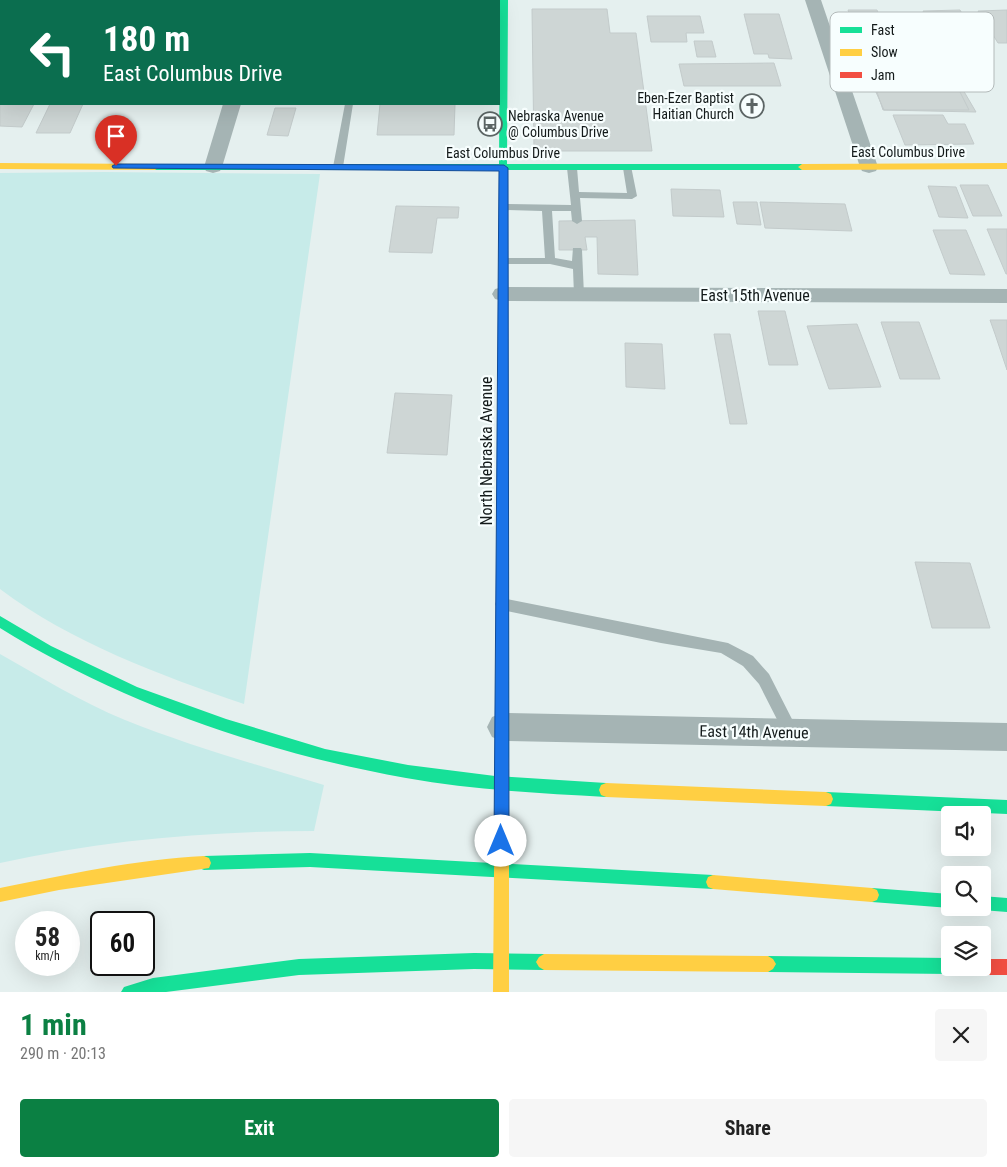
<!DOCTYPE html>
<meta charset="utf-8">
<style>
:root{--surface:#fff;--page:#f6f6f6;--text:#222;--muted:#767676;--accent:#0b8043}
body{margin:0;font-family:"Roboto Condensed",sans-serif;background:var(--page);color:var(--text);height:100vh;display:flex;flex-direction:column;font-size:19px;white-space:nowrap}
*{box-sizing:border-box;margin:0}
p{font-size:16px;color:var(--muted)}
.icon{flex:none;width:28px;height:28px;fill:none;stroke:currentColor;stroke-width:2;stroke-linecap:round;stroke-linejoin:round}
.map{position:relative;height:992px;overflow:hidden}
.details{display:flex;flex-direction:column;background:var(--surface);flex:1}
.details>*{flex:none}
.hud{position:absolute;left:0px;top:0px;width:500px;height:105px;box-shadow:0 5px 20px #0002;background:#0b6e4f;color:#fff;overflow:hidden}
.controls{position:absolute;left:941px;top:806px;display:grid;gap:10px}
.controls a{display:grid;place-items:center;width:50px;height:50px;border-radius:5px;background:var(--surface);box-shadow:0 5px 20px #0002;font-size:25px}
.speed{position:absolute;left:15px;top:911px;display:flex;gap:10px;font-size:25px;font-weight:700;text-align:center}
.speed>*{display:grid;place-content:center;width:65px;height:65px;border-radius:50%;background:var(--surface);box-shadow:0 5px 20px #0002;line-height:1}
.speed small{font-size:12px;font-weight:400}
.speed .limit{border:2px solid #111;border-radius:8px;background:#fff;color:#111}
.pin{position:absolute;display:grid;place-items:center;width:42px;height:42px;color:#fff;margin:-51px -21px;border-radius:50% 50% 50% 0;rotate:-45deg;box-shadow:0 0 5px #0007}
.pin .icon{rotate:45deg}
.me{position:absolute;width:55px;margin:-28px;rotate:0deg;stroke-linejoin:round;filter:drop-shadow(0 0 4px #0008)}
.turn{display:flex;align-items:center;gap:18px;height:105px;padding:0 20px;font-size:22px}
.turn .icon{width:65px;height:65px;stroke-width:2.5}
.turn b{display:block;font-size:35px;line-height:42px}
.round{display:grid;place-items:center;flex:none;width:52px;height:52px;border-radius:5px;background:var(--page)}
.overview{display:flex;align-items:center;justify-content:space-between;height:85px;padding:0 20px}
h1{font-size:30px;font-weight:700;line-height:38px;color:var(--accent)}
.primary-button{display:flex;gap:10px;margin-top:auto;padding:10px 20px}
.primary-button a{flex:1;height:58px;border-radius:5px;background:var(--accent);color:#fff;font-size:20px;font-weight:700;line-height:58px;text-align:center}
.primary-button a+a{background:var(--page);color:var(--text)}
.map>svg:first-child{display:block}
.green{fill:#c7ebe9}
.building{fill:#ced6d5;stroke:#c3cbcb}
.lines{fill:none;stroke-linecap:round;stroke-linejoin:round}
.lane{fill:#a5b4b4;fill-rule:evenodd}
.street{fill:#a5b4b4;fill-rule:evenodd}
.fast{fill:#16e098;fill-rule:evenodd}
.slow{fill:#ffcf43;fill-rule:evenodd}
.jam{fill:#f24e42;fill-rule:evenodd}
.route{fill:#1a73e8;stroke:#114b97}
.labels{text-anchor:middle;dominant-baseline:central;stroke-width:4.5;stroke-linejoin:round;paint-order:stroke}
.far-poi-label{font-size:14px;fill:#131a1a;stroke:#f7fefe;text-anchor:end}
.far-street-label{font-size:14px;fill:#131a1a;stroke:#f7fefe}
.street-label{font-size:16px;fill:#131a1a;stroke:#f7fefe}
.key{fill:#f7fefe;stroke:#b3baba;stroke-width:1}
.key-label{font-size:14px;fill:#131a1a}
</style>
<div class="map">
<svg width="1007" height="992" viewBox="0 0 1007 992">
<rect width="100%" height="100%" fill="#e5f0ef"/>
<path class="green" d="M104 172 320 174 244 704C162 676 70 642 0 589V173Z
M0 654C41 677 81 702 125 720 190 746 257 765 324 785L314 831C209 831 103 840 0 863Z"/>
<path class="building" d="M532 9H607L610 33H636L652 151H534Z
M848 10H877L888 37H858Z
M960 10 977 39 919 40 913 25H930L923 11Z
M1007 10V43H998L978 11Z
M744 14H779L792 59 769 58 768 54H754Z
M647 16H700L704 33H686L687 42H651Z
M694 41H712L716 57H697Z
M774 63 781 86H684L679 64Z
M954 80 969 110H884L871 81Z
M874 83H959L976 112 883 110Z
M0 104H34L22 127 0 126Z
M50 104H83L70 133H36Z
M380 104H455L454 135H377Z
M275 108H296L288 136 267 135Z
M893 115H943L948 124H965L974 144 905 145Z
M960 185H988L1002 216H973Z
M928 186 956 187 968 218 939 217Z
M671 189 720 190 724 217 673 216Z
M733 202H757L761 225 737 224Z
M760 202 845 204 852 231 765 228Z
M396 206 459 207 458 218H437L432 253 389 252Z
M635 220 638 275 598 274 597 237H585L587 250H559V221Z
M987 229H1007V274H1006Z
M933 230H966L985 275 950 274Z
M758 311H785L798 365H769Z
M990 320H1007V370L995 334Z
M881 322H919L940 379H900Z
M857 324 881 387 829 389 807 326Z
M714 334H730L747 424H730Z
M625 343 662 344 665 389 626 387Z
M395 393 452 395 447 455 387 453Z
M915 562 970 563 990 628H932Z"/>
<g class="lines">
<path class="lane" d="M361 0H369V1H361Z
M345 104H353L343 167 338 170 333 167Z
M572 165 577 168 579 192 627 193 623 168 628 165 631 166 637 196 632 199 580 198 582 221 577 224 572 221 571 211H552L555 258 572 261 573 248H581L582 250 584 295 579 299 574 295 573 269 550 264H503L498 261 503 258H545L542 211 504 210 499 207 504 204 571 205 567 168Z
M502 598 728 643 753 656 769 674 796 727 798 732 796 737 791 739 786 737 759 684 743 666 721 653 661 643 502 610 497 608 495 604 497 600Z"/>
<path class="street" d="M253 0H269V1H253Z
M805 0H821L878 167 876 171 869 173 862 171 860 167Z
M0 9H1V19H0Z
M223 104H241L222 167 220 171 213 173 206 171 204 167Z
M503 287 1007 289V303L503 301 495 299 492 294 495 289Z
M502 713 1007 723V751L502 741 492 737 487 727 492 717Z"/>
<path class="fast" d="M500 0H508L507 164H802L806 167 802 170H507V217L503 220 499 217V170H155L151 167 155 164H499Z
M503 388 508 392 509 759 507 764 502 766 497 764 495 759 498 392Z
M0 616 51 646 137 687 226 719 325 749 408 765 495 776 606 783 611 785 613 790 611 795 606 797C539 793 472 790 406 778 266 753 121 703 0 628Z
M826 792 1007 800V814L826 806 821 804 819 799 821 794Z
M310 853 713 875 718 877 720 882 718 887 713 889 310 867 204 870 199 868 197 863 199 858 204 856Z
M872 888 950 894V908H952H950L872 902 867 900 865 895 867 890Z
M982 896 1007 898V912L982 910 977 908H982Z
M474 953 544 954 549 957 552 962 549 967 544 970 474 969 299 975 166 992H121L124 987 153 978 299 959Z
M768 956 950 958V968H957L955 971 950 974 768 972 763 969 760 964 763 959Z"/>
<path class="slow" d="M0 163 155 164 159 167 155 170 0 169Z
M1007 163V169L802 170 798 167 802 164Z
M503 214 507 217 508 392 503 396 498 392 499 217Z
M502 752 507 754 509 759V992H493L495 759 497 754Z
M606 783 826 792 831 794 833 799 831 804 826 806 606 797 601 795 599 790 601 785Z
M204 856 209 858 211 863 209 868 59 890 0 902V888C65 875 138 859 204 856Z
M713 875 872 888 877 890 879 895 877 900 872 902 713 889 708 887 706 882 708 877Z
M544 954 768 956 773 959 776 964 773 969 768 972 544 970 539 967 536 962 539 957Z"/>
<path class="jam" d="M982 959H1007V975H982L977 972 975 968H982Z"/>
</g>
<path class="route" d="M116 164 504 165 508 168 509 841 506 846 501 848 496 846 494 841 499 171 113 168 112 166Z"/>
<defs>
<g id="church-ring" transform="scale(1.25)"><circle r="9.5" fill="#f7fefe" stroke="#5c6565" stroke-width="1.5"/><path d="M-1.2-6h2.4v3.5h3.3v2.4h-3.3V6h-2.4V-.1h-3.3v-2.4h3.3Z" fill="#5c6565"/></g>
<g id="bus-ring" transform="scale(1.25)"><circle r="9.5" fill="#f7fefe" stroke="#5c6565" stroke-width="1.5"/><path d="M-5-6H5V4H4V6H2V4H-2V6H-4V4H-5ZM-3.5-4V0h7V-4ZM-3.5 1.2v1.5H-2V1.2ZM2 1.2v1.5H3.5V1.2Z" fill="#5c6565"/></g>
</defs>
<g fill-rule="evenodd">
<use href="#church-ring" x="752" y="106"/>
<use href="#bus-ring" x="490" y="124"/>
</g>
<g class="labels">
<g class="far-poi-label">
<text x="734" y="98">Eben-Ezer Baptist<tspan x="734" dy="16">Haitian Church</tspan></text>
<text x="508" y="116" text-anchor="start">Nebraska Avenue<tspan x="508" dy="16">@ Columbus Drive</tspan></text>
</g>
<g class="far-street-label">
<text x="908" y="152">East Columbus Drive</text>
<text x="503" y="153">East Columbus Drive</text>
</g>
<g class="street-label">
<text x="755" y="295">East 15th Avenue</text>
<text transform="translate(486 451) rotate(-90)">North Nebraska Avenue</text>
<text transform="translate(754 732) rotate(1)">East 14th Avenue</text>
</g>
</g>
<rect x="830" y="12" width="164" height="80" rx="8" class="key"/>
<rect x="840" y="27" width="22" height="6" fill="#16e098"/>
<rect x="840" y="49" width="22" height="7" fill="#ffcf43"/>
<rect x="840" y="72" width="22" height="6" fill="#f24e42"/>
<g class="key-label">
<text x="871" y="35">Fast</text>
<text x="871" y="57">Slow</text>
<text x="871" y="80">Jam</text>
</g>
</svg>
<div class="controls">
<a><svg class="icon" aria-label="sound" viewBox="0 0 24 24"><path d="M4 9h4l5-4v14l-5-4H4zM17 9q2 3 0 6"/></svg></a>
<a><svg class="icon" aria-label="search" viewBox="0 0 24 24"><circle cx="10" cy="10" r="6"/><path d="M15 15l6 6"/></svg></a>
<a><svg class="icon" aria-label="layers" viewBox="0 0 24 24"><path d="M12 4l9 5-9 5-9-5zM3 14l9 5 9-5"/></svg></a>
</div>
<div class="speed"><div>58<small>km/h</small></div><div class="limit">60</div></div>
<div class="pin" style="left:116px;top:166px;background:#d93025"><svg class="icon" aria-label="arrive" viewBox="0 0 24 24"><path d="M6 21V4h12l-3 4 3 4H6"/></svg></div>
<svg class="me" style="left:501px;top:841px" viewBox="-20 -20 40 40"><circle r="19" fill="#fff"/><path d="M0-13L10 11 0 6-10 11z" fill="#1a73e8"/></svg>
<div class="hud">
<div class="turn"><svg class="icon" aria-label="left" viewBox="0 0 24 24"><path d="M17 20v-9H6M10 6l-5 5 5 5"/></svg><div><b>180 m</b>East Columbus Drive</div></div>
</div>
</div>
<section class="details">
<div class="overview"><div><h1>1 min</h1><p>290 m · 20:13</p></div><a class="round"><svg class="icon" aria-label="close" viewBox="0 0 24 24"><path d="M6 6l12 12M18 6L6 18"/></svg></a></div>
<div class="primary-button"><a>Exit</a><a>Share</a></div>
</section>
